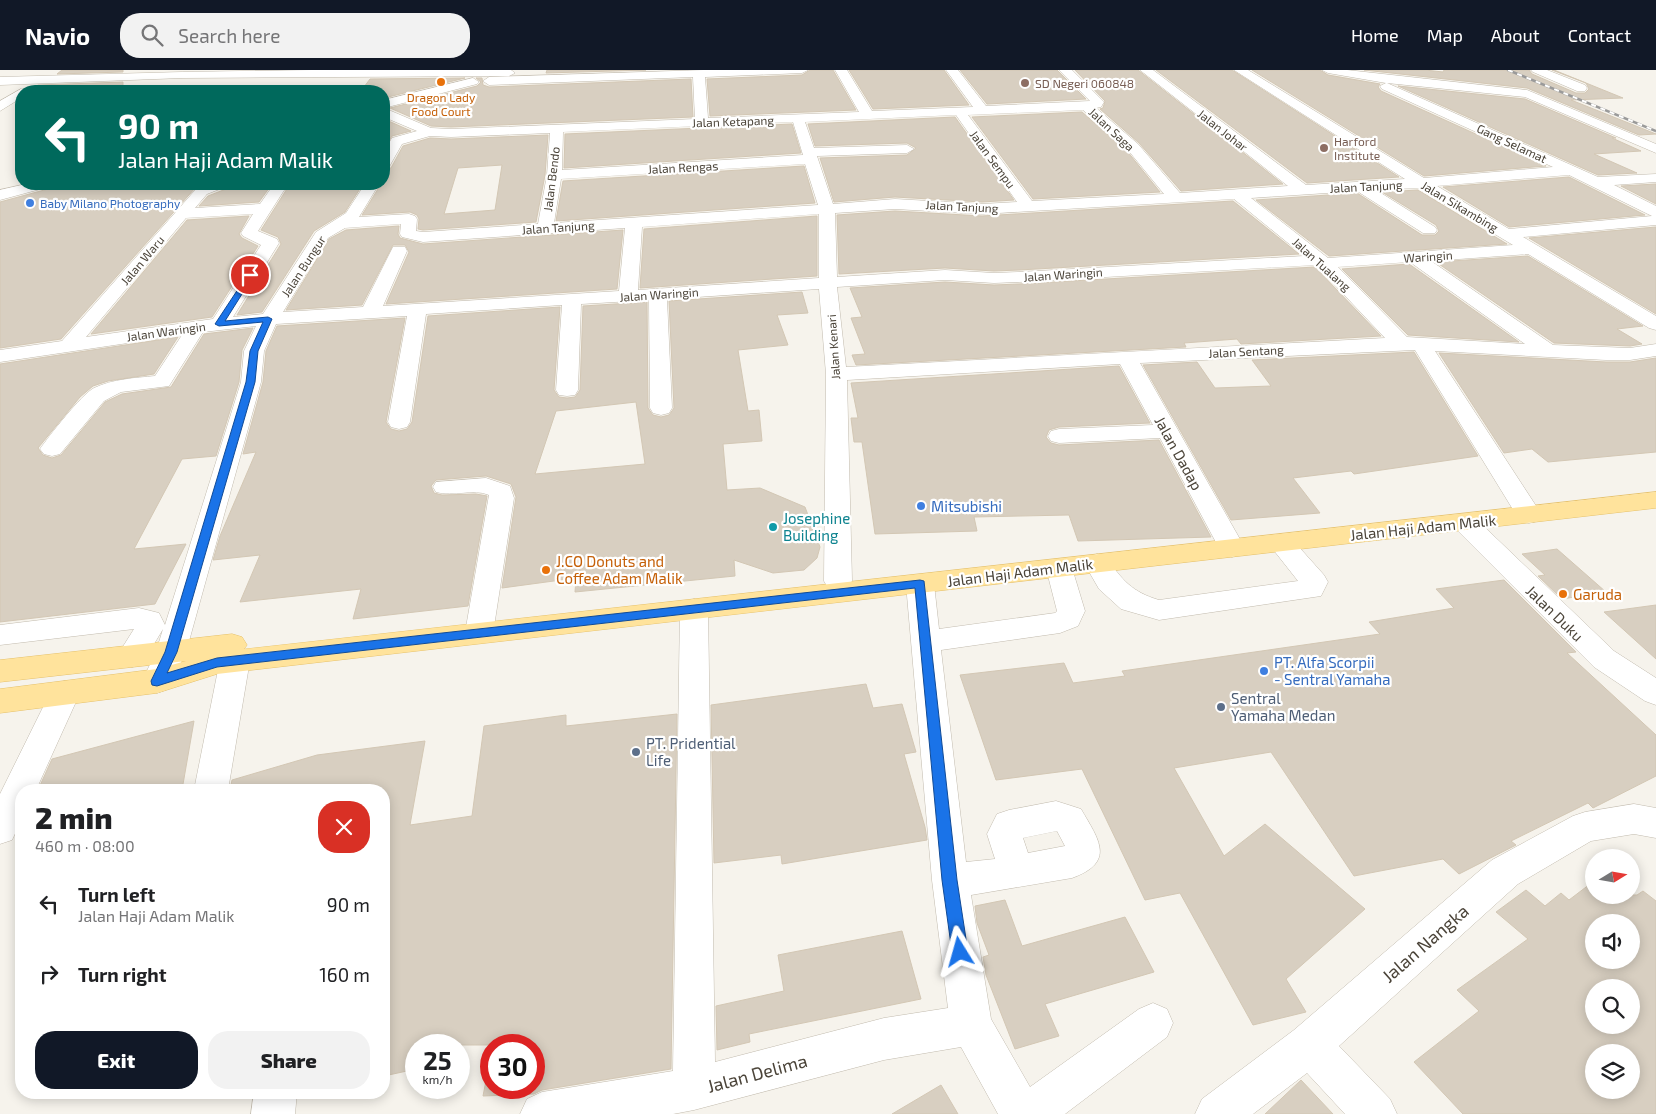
<!DOCTYPE html>
<meta charset="utf-8">
<style>
:root{--surface:#fff;--page:#f2f2f2;--text:#202124;--muted:#757577;--accent:#111827}
body{margin:0;font-family:"Exo 2",sans-serif;background:var(--page);color:var(--text);height:100vh;display:flex;flex-direction:column;font-size:19px;white-space:nowrap}
*{box-sizing:border-box;margin:0}
p{font-size:16px;color:var(--muted)}
.icon{flex:none;width:28px;height:28px;fill:none;stroke:currentColor;stroke-width:2;stroke-linecap:round;stroke-linejoin:round}
.map{position:relative;flex:1;overflow:hidden}
.panel{position:absolute;left:15px;top:714px;width:375px;height:315px;display:flex;flex-direction:column;background:var(--surface);border-radius:20px;box-shadow:0 2px 12px #0003}
.panel>*{flex:none}
.guide{position:absolute;left:15px;top:15px;width:375px;height:105px;border-radius:20px;box-shadow:0 2px 12px #0003;background:#00695c;color:#fff;overflow:hidden}
.needle{width:32px;rotate:79deg}
.buttons{position:absolute;left:1585px;top:779px;display:grid;gap:10px}
.buttons a{display:grid;place-items:center;width:55px;height:55px;border-radius:50%;background:var(--surface);box-shadow:0 2px 12px #0003;font-size:25px}
.speed{position:absolute;left:405px;top:964px;display:flex;gap:10px;font-size:25px;font-weight:700;text-align:center}
.speed>*{display:grid;place-content:center;width:65px;height:65px;border-radius:50%;background:var(--surface);box-shadow:0 2px 12px #0003;line-height:1}
.speed small{font-size:12px;font-weight:400}
.speed .limit{border:8px solid #d22;background:#fff;color:#111}
.pin{position:absolute;display:grid;place-items:center;width:42px;height:42px;color:#fff;margin:-21px;border:2px solid #fff;border-radius:50%;box-shadow:0 1px 5px #0007}
.me{position:absolute;width:55px;margin:-28px;rotate:352deg;stroke-linejoin:round;filter:drop-shadow(0 0 4px #0008)}
.turn{display:flex;align-items:center;gap:18px;height:105px;padding:0 20px;font-size:22px}
.turn .icon{width:65px;height:65px;stroke-width:2.5}
.turn b{display:block;font-size:35px;line-height:42px}
.round{display:grid;place-items:center;flex:none;width:52px;height:52px;border-radius:20px;background:var(--page)}
.summary{display:flex;align-items:center;justify-content:space-between;height:85px;padding:0 20px}
h1{font-size:30px;font-weight:800;line-height:38px}
.cta{display:flex;gap:10px;margin-top:auto;padding:10px 20px}
.cta a{flex:1;height:58px;border-radius:20px;background:var(--accent);color:#fff;font-size:20px;font-weight:800;line-height:58px;text-align:center}
.cta a+a{background:var(--page);color:var(--text)}
ul{padding:0;list-style:none}
li{display:flex;align-items:center;gap:15px;height:70px;padding:0 20px}
li div{flex:1}
li b{display:block;font-size:19px}
li em{font-style:normal}
header{display:flex;align-items:center;gap:30px;box-sizing:border-box;height:70px;padding:0 25px;background:var(--accent);color:#fff}
header strong{font-size:24px}
nav{display:flex;gap:28px;margin-inline-start:auto;font-size:18px}
.search{width:350px;height:45px;background:var(--page);display:flex;align-items:center;gap:12px;box-sizing:border-box;padding:0 18px;border-radius:20px;color:var(--muted);font-size:19px}
.map>svg:first-child{display:block}
.building{fill:#d8cfc1;stroke:#d3c7b4;fill-rule:evenodd}
.lines{fill:none;stroke-linecap:round;stroke-linejoin:round}
.minor-casing{stroke:#c2bbae;stroke-width:1}
.major-casing{stroke:#e6c16a;stroke-width:1}
.minor{fill:#fff;fill-rule:evenodd}
.major{fill:#ffe39c;fill-rule:evenodd}
.rail-casing{stroke:#9a9a9a;stroke-width:2.5}
.rail{stroke:#fff;stroke-width:2;stroke-dasharray:5;stroke-linecap:butt}
.route{fill:#1a73e8;stroke:#114b97}
.food-dot{fill:#e8710a;stroke:#fff;stroke-width:2}
.education-dot{fill:#8d6e63;stroke:#fff;stroke-width:2}
.shop-dot{fill:#3f7fe0;stroke:#fff;stroke-width:2}
.culture-dot{fill:#0f9aa8;stroke:#fff;stroke-width:2}
.service-dot{fill:#5c6f8a;stroke:#fff;stroke-width:2}
.labels{text-anchor:middle;dominant-baseline:central;stroke-width:4.5;stroke-linejoin:round;paint-order:stroke}
.far-education-label{font-size:12px;fill:#785e54;stroke:#fff;text-anchor:start}
.far-food-label{font-size:12px;fill:#c56008;stroke:#fff}
.far-street-label{font-size:12px;fill:#4b4439;stroke:#fff}
.far-shop-label{font-size:12px;fill:#366cbe;stroke:#fff;text-anchor:start}
.street-label{font-size:15px;fill:#4b4439;stroke:#fff}
.shop-label{font-size:15px;fill:#366cbe;stroke:#fff;text-anchor:start}
.culture-label{font-size:15px;fill:#0d838f;stroke:#fff;text-anchor:start}
.food-label{font-size:15px;fill:#c56008;stroke:#fff;text-anchor:start}
.service-label{font-size:15px;fill:#4e5e75;stroke:#fff;text-anchor:start}
.near-street-label{font-size:18px;fill:#4b4439;stroke:#fff}
</style>
<header>
<strong>Navio</strong>
<div class="search"><svg class="icon" aria-label="search" viewBox="0 0 24 24"><circle cx="10" cy="10" r="6"/><path d="M15 15l6 6"/></svg>Search here</div>
<nav><a>Home</a><a>Map</a><a>About</a><a>Contact</a></nav>
</header>
<div class="map">
<svg width="1656" height="1044" viewBox="0 0 1656 1044">
<rect width="100%" height="100%" fill="#f6f3ec"/>
<path class="building" d="M62 0H123V2L57 4Z
M547 0H646L546 3Z
M810 0H833L856 40 710 46 707 9 802 5Z
M849 0H944L969 35 873 39Z
M960 0H1057L1086 29 987 34Z
M1075 0H1138L1283 114 1181 121 1139 73 1100 39 1103 38 1105 31Z
M1156 0H1232L1399 107 1307 113Z
M1252 0H1320L1328 5 1380 14 1378 17 1381 21 1546 96 1424 106Z
M1364 0H1425L1443 2 1444 0H1529L1532 4 1576 23H1585L1589 19 1586 13 1552 0H1554L1623 28 1571 30 1656 64 1639 65 1527 18Z
M465 8 384 28V21H361L370 9Z
M476 8H482L483 15 489 17 691 9 693 47 451 57 431 56 390 38 477 16 481 12Z
M123 12V20L29 21 38 15Z
M1398 16 1525 29 1616 68H1612L1641 81 1594 84 1637 103 1598 105Z
M1082 42 1127 81 1160 122 1033 129 972 47Z
M955 47 1014 130 982 132 895 127 834 132 820 88 907 85 916 78 907 73 815 76 808 54Z
M384 49 411 61 392 66 384 79Z
M792 54 801 83 564 98 565 64Z
M548 65 545 105 536 152 423 160 418 159 419 149 417 145 410 142 362 145 381 114H384V100L391 98 403 76 430 68 451 69ZM502 95 495 140 444 144 458 98Z
M804 96 815 133 556 151 563 111Z
M1569 107 1645 145 1509 157 1443 117Z
M52 114H203L196 117 61 269 0 278V132L48 119Z
M229 114H244L243 116 272 114 259 132 199 136 208 126 226 119Z
M290 114H363L345 142 314 161 262 242 237 245 281 174 278 167 261 160Z
M1656 114V134L1621 116Z
M1418 120 1507 174 1329 186 1256 130 1357 123 1422 165H1435L1439 161 1436 155 1382 122Z
M1233 131 1299 184 1019 200 994 201 945 198 839 204 837 145 895 141 982 146Z
M249 146 239 164 242 168 258 176 212 247 91 264 187 150Z
M817 146V206L640 218 644 159Z
M399 156 398 164 400 168 423 174 623 160 617 219 386 234 409 182 405 175H393L362 235 286 240 329 169 346 160Z
M1656 157V244L1529 168Z
M1528 186 1643 256 1617 259 1642 274 1630 276 1554 273 1436 192Z
M1409 194 1519 272 1408 265 1342 199Z
M1315 197 1381 266 1241 274 1237 269 1184 273 1186 277 856 295 852 285 865 284 851 248 862 247 850 218 945 212 994 215 1019 214Z
M802 222 808 243 777 245 788 275 738 280 748 341 759 340 762 371 723 374 727 420 760 418 805 437 820 477 817 488 804 500 773 503 734 490 735 506 575 522 576 508 502 518 516 427 511 414 486 406 436 410 431 416 434 423 442 425 476 424 487 426 468 536 353 549 361 519 240 532 260 485 213 490 220 466 256 382 243 384 263 312 266 281 277 256 405 248 386 352 391 359 399 361 407 359 412 352 428 246 560 237 554 320 559 327 567 328 575 327 580 320 583 236 647 232 648 338 653 345 661 347 669 345 674 338 669 231ZM636 332 645 394 535 404 556 341Z
M253 258 242 280 239 312 216 386 182 389 134 479 186 474 155 534 0 552V294L178 267 154 304 108 311 93 316 80 327 38 378 43 385 52 388 61 385 105 332 122 324 171 317 204 264Z
M1414 282 1478 386 1354 404 1351 401 1293 408 1320 443 1231 450 1143 295 1197 292 1215 318 1271 316 1252 290Z
M1439 283 1606 292H1630L1656 288V382L1548 392 1532 379 1504 383Z
M1119 296 1150 353 1059 357 1049 360 1046 367 1051 373 1059 375 1159 370 1211 467 1078 471 1069 445 974 447 977 461 875 464 862 372H854L851 348H858L851 313Z
M1557 479 1606 522 1562 529 1538 506 1545 505 1522 484Z
M1504 510 1576 582 1567 583 1656 665V706L1593 738 1588 733 1511 771 1516 775 1459 804 1443 789 1354 806 1271 682 1174 698 1224 786 1265 754 1365 839 1286 909 1306 942 1253 955 1180 823 1145 830 1082 699 996 710 960 605 1064 593 1073 613 1125 606 1122 601 1380 564 1369 552 1454 538 1436 519Z
M1656 535V589L1604 542Z
M866 614 873 638 902 634 916 682 904 684 925 757 927 770 782 794 781 785 714 793 711 635Z
M677 644 671 999 542 1020 534 1024 483 1026 491 985V1018H534V975H416V999L384 1006V720H230L232 710 317 685 425 671 410 755 472 746 484 656 566 645V656Z
M194 651 182 720H38L52 689Z
M1594 811V825H1637L1643 821 1656 831V1044H1463L1414 992 1479 941 1457 920 1528 869 1496 842 1526 820 1545 836 1561 823 1569 830ZM1594 852H1631V890H1594ZM1594 918H1631V955H1594ZM1594 982H1631V1020H1594Z
M1005 830 1022 876 1125 847 1154 902 1045 934 1059 966 1015 979 986 905 983 887 989 885 977 853 975 836Z
M902 861 921 929 749 964 750 972 717 980 716 936 784 921 778 885Z
M1301 1010 1333 1044H1265Z
M941 1015 958 1044H892Z"/>
<g class="lines">
<g class="minor-casing">
<path id="minor" d="M312 0H511L515 3 509 6 182 8 0 15V7L182 2Z
M704 0H808L802 3 705 7 708 48 859 42 835 0H847L872 41 973 37 946 0H958L986 36 1090 31 1059 0H1072L1104 32 1101 37 1096 38 1138 74 1180 123 1288 116 1140 0H1153L1306 115 1405 109 1234 0H1248L1424 108 1553 97 1382 19 1380 16 1386 13 1328 3 1322 0H1347L1527 20 1656 74V83L1525 27 1387 13 1598 107 1656 104V112L1614 115 1656 136V155L1523 167 1656 246V260L1649 258 1528 184 1431 191 1553 275 1630 278 1656 274V286L1630 290H1606L1435 281 1542 445 1538 451 1529 453 1520 451 1415 280 1140 293 1245 478 1241 484 1232 487 1223 484 1219 478 1160 368 1059 373 1051 371 1048 366 1051 361 1059 359 1153 355 1120 294 847 310 852 511 848 518 838 520 828 518 824 511 826 304 819 219 667 229 672 338 669 343 661 345 653 343 650 338 649 230 581 234 578 320 575 325 567 326 559 325 556 320 562 235 426 244 410 352 407 357 399 359 391 357 388 352 407 246 276 254 264 281 261 312 186 582 168 619 157 623 146 619 142 611 156 582 163 559 142 594 132 597 122 594 117 586 134 559 0 575V555L139 538 159 543 165 555 241 312 244 281 256 256 203 262 169 316 121 322 104 331 60 384 52 386 44 384 40 379C50 365 81 325 94 318 113 309 135 308 155 306L182 265 0 292V280L62 271 197 118 207 114H227L225 117 207 124 195 138 260 134 274 114H288L258 161 277 169 279 173 233 247 263 244 316 162 346 143 365 114H379L359 147 409 144 415 146 417 149 416 161 423 162 538 154 547 105 550 63 451 67 430 66 402 74 389 97 384 98V82L392 68 417 61 384 47V38L431 58 451 59 695 49 693 7 489 15 483 11 489 7ZM1083 40 1128 80 1164 124 1032 131 968 45ZM956 45 1017 132 982 134 895 129 833 134 817 86 907 83 914 79 907 75 814 78 805 52ZM793 52 803 85 562 100 563 62ZM805 94 818 135 554 153 561 109ZM1569 105 1652 146 1509 159 1437 116ZM1418 118 1513 175 1328 188 1251 128 1357 121 1423 163H1435L1437 160 1435 157 1376 120ZM1234 129 1304 186 1019 202 994 203 945 200 837 207 835 143 895 139 982 144ZM253 144 241 163 243 166 261 175 213 249 86 267 186 148ZM819 144V208L638 220 642 157ZM401 154 400 164 402 167 423 172 625 158 619 221 383 236 407 181 405 177H393L363 237 283 242 328 168 345 158ZM1410 192 1525 274 1407 267 1338 197ZM1316 195 1385 268 846 297 837 217 945 210 994 213 1019 212Z
M1531 0H1547L1585 15 1587 18 1585 21H1577L1533 2Z
M473 8 479 12 477 14 384 38V30Z
M21 19 26 21H21V28L0 41V31Z
M26 114H50L48 117 0 130V120Z
M486 408 510 416 514 428 493 563 489 570 479 573 469 570 465 563 489 425C473 418 454 427 436 422L433 417 436 412Z
M1464 444 1473 446 1614 581 1656 608V635L1645 631 1594 597 1455 458 1451 452 1455 446Z
M1281 464 1290 467 1324 505 1328 512 1321 526 1159 550 1121 539 1099 519 1084 493 1088 487 1097 484 1106 487C1122 510 1132 522 1159 530L1298 511 1268 473 1272 467Z
M1059 489 1068 492 1072 498 1085 541 1078 556 1060 563 941 580 966 792 995 789 987 764 997 744 1009 740 1056 731 1081 739C1099 770 1116 792 1072 808L971 825 991 949 1030 1017 1139 939 1153 933 1167 939 1173 953 1167 967 1065 1044H998L961 977 884 990 694 1040 673 1044H520L527 1029 542 1022 673 1001 680 539 684 532 694 529 704 532 708 539 715 992 884 948 948 938 932 810 906 514 910 507 920 505 930 507 934 514 939 559 1055 543 1057 541 1046 498 1050 492ZM1057 761 1065 776 1028 783 1023 768Z
M235 579 245 582 250 590 228 720H194L220 590 225 582Z
M65 611 76 615 80 623 36 720H21V751L12 770 0 774V724L54 615Z
M1634 734 1656 738V768L1634 764 1591 771 1518 814 1339 976 1390 1029 1397 1044H1345L1307 1003 1253 1044H1195L1202 1029 1294 960 1492 790 1573 746 1585 742Z
M254 1022H297L295 1044H251Z"/>
</g>
<g class="major-casing">
<path id="major" d="M1656 422V438L217 604 157 623 0 643V619L157 599 186 591 0 612V590L232 564 242 567 247 575 244 579Z"/>
</g>
<use href="#minor" class="minor"/>
<use href="#major" class="major"/>
<g class="rail-casing">
<path id="rail" d="M1508 0 1656 61"/>
</g>
<use href="#rail" class="rail"/>
</g>
<path class="route" d="M248 204 254 205 225 251 268 247 272 249 258 281 255 312 177 582 167 603 217 588 920 510 924 511 957 810 968 882 966 888 960 890 954 888 952 882 942 810 915 518 217 597 157 616 152 615 151 611 165 582 246 312 250 281 263 252 219 256 215 254Z"/>
<g class="food-dot">
<circle cx="441" cy="12" r="5"/>
<circle cx="546" cy="500" r="5"/>
<circle cx="1563" cy="524" r="5"/>
</g>
<g class="education-dot">
<circle cx="1025" cy="13" r="5"/>
<circle cx="1324" cy="78" r="5"/>
</g>
<g class="shop-dot">
<circle cx="30" cy="133" r="5"/>
<circle cx="921" cy="436" r="5"/>
<circle cx="1264" cy="601" r="5"/>
</g>
<circle class="culture-dot" cx="773" cy="457" r="5"/>
<g class="service-dot">
<circle cx="1221" cy="637" r="5"/>
<circle cx="636" cy="682" r="5"/>
</g>
<g class="labels">
<g class="far-education-label">
<text x="1035" y="13">SD Negeri 060848</text>
<text x="1334" y="71">Harford<tspan x="1334" dy="14">Institute</tspan></text>
</g>
<g class="far-food-label">
<text x="441" y="27">Dragon Lady<tspan x="441" dy="14">Food Court</tspan></text>
</g>
<g class="far-street-label">
<text transform="translate(733 51) rotate(-2)">Jalan Ketapang</text>
<text transform="translate(1112 59) rotate(43)">Jalan Saga</text>
<text transform="translate(1223 60) rotate(38)">Jalan Johar</text>
<text transform="translate(1512 73) rotate(25)">Gang Selamat</text>
<text transform="translate(993 89) rotate(54)">Jalan Sempu</text>
<text transform="translate(683 97) rotate(-3)">Jalan Rengas</text>
<text transform="translate(551 109) rotate(-83)">Jalan Bendo</text>
<text transform="translate(1366 116) rotate(-3)">Jalan Tanjung</text>
<text transform="translate(962 136) rotate(3)">Jalan Tanjung</text>
<text transform="translate(1460 136) rotate(31)">Jalan Sikambing</text>
<text transform="translate(558 157) rotate(-4)">Jalan Tanjung</text>
<text transform="translate(1428 186) rotate(-4)">Waringin</text>
<text transform="translate(142 190) rotate(-50)">Jalan Waru</text>
<text transform="translate(1322 194) rotate(42)">Jalan Tualang</text>
<text transform="translate(303 196) rotate(-57)">Jalan Bungur</text>
<text transform="translate(1063 204) rotate(-4)">Jalan Waringin</text>
<text transform="translate(659 224) rotate(-4)">Jalan Waringin</text>
<text transform="translate(166 261) rotate(-8)">Jalan Waringin</text>
<text transform="translate(833 277) rotate(-94)">Jalan Kenari</text>
<text transform="translate(1246 281) rotate(-3)">Jalan Sentang</text>
</g>
<g class="far-shop-label">
<text x="40" y="133">Baby Milano Photography</text>
</g>
<g class="street-label">
<text transform="translate(1179 383) rotate(61)">Jalan Dadap</text>
<text transform="translate(1423 457) rotate(-6)">Jalan Haji Adam Malik</text>
<text transform="translate(1020 502) rotate(-7)">Jalan Haji Adam Malik</text>
<text transform="translate(1555 543) rotate(44)">Jalan Duku</text>
</g>
<g class="shop-label">
<text x="931" y="436">Mitsubishi</text>
<text x="1274" y="592">PT. Alfa Scorpii<tspan x="1274" dy="17">- Sentral Yamaha</tspan></text>
</g>
<g class="culture-label">
<text x="783" y="448">Josephine<tspan x="783" dy="17">Building</tspan></text>
</g>
<g class="food-label">
<text x="556" y="491">J.CO Donuts and<tspan x="556" dy="17">Coffee Adam Malik</tspan></text>
<text x="1573" y="524">Garuda</text>
</g>
<g class="service-label">
<text x="1231" y="628">Sentral<tspan x="1231" dy="17">Yamaha Medan</tspan></text>
<text x="646" y="673">PT. Pridential<tspan x="646" dy="17">Life</tspan></text>
</g>
<g class="near-street-label">
<text transform="translate(1425 873) rotate(-41)">Jalan Nangka</text>
<text transform="translate(757 1003) rotate(-15)">Jalan Delima</text>
</g>
</g>
</svg>
<div class="buttons">
<a><svg class="needle" viewBox="-14 -14 28 28"><path d="M0-13l5 13h-10z" fill="#e53935"/><path d="M0 13l5-13h-10z" fill="#757577"/></svg></a>
<a><svg class="icon" aria-label="sound" viewBox="0 0 24 24"><path d="M4 9h4l5-4v14l-5-4H4zM17 9q2 3 0 6"/></svg></a>
<a><svg class="icon" aria-label="search" viewBox="0 0 24 24"><circle cx="10" cy="10" r="6"/><path d="M15 15l6 6"/></svg></a>
<a><svg class="icon" aria-label="layers" viewBox="0 0 24 24"><path d="M12 4l9 5-9 5-9-5zM3 14l9 5 9-5"/></svg></a>
</div>
<div class="speed"><div>25<small>km/h</small></div><div class="limit">30</div></div>
<div class="pin" style="left:250px;top:205px;background:#d93025"><svg class="icon" aria-label="arrive" viewBox="0 0 24 24"><path d="M6 21V4h12l-3 4 3 4H6"/></svg></div>
<svg class="me" style="left:960px;top:882px" viewBox="-20 -20 40 40"><path d="M0-17L14 15 0 8-14 15z" fill="#1a73e8" stroke="#fff" stroke-width="4"/></svg>
<div class="guide">
<div class="turn"><svg class="icon" aria-label="left" viewBox="0 0 24 24"><path d="M17 20v-9H6M10 6l-5 5 5 5"/></svg><div><b>90 m</b>Jalan Haji Adam Malik</div></div>
</div>
<section class="panel">
<div class="summary"><div><h1>2 min</h1><p>460 m · 08:00</p></div><a class="round" style="background:#d93025;color:#fff"><svg class="icon" aria-label="close" viewBox="0 0 24 24"><path d="M6 6l12 12M18 6L6 18"/></svg></a></div>
<ul>
<li><svg class="icon" aria-label="left" viewBox="0 0 24 24"><path d="M17 20v-9H6M10 6l-5 5 5 5"/></svg><div><b>Turn left</b><p>Jalan Haji Adam Malik</p></div><em>90 m</em></li>
<li><svg class="icon" aria-label="right" viewBox="0 0 24 24"><path d="M7 20v-9h11M14 6l5 5-5 5"/></svg><div><b>Turn right</b></div><em>160 m</em></li>
</ul>
<div class="cta"><a>Exit</a><a>Share</a></div>
</section>
</div>
